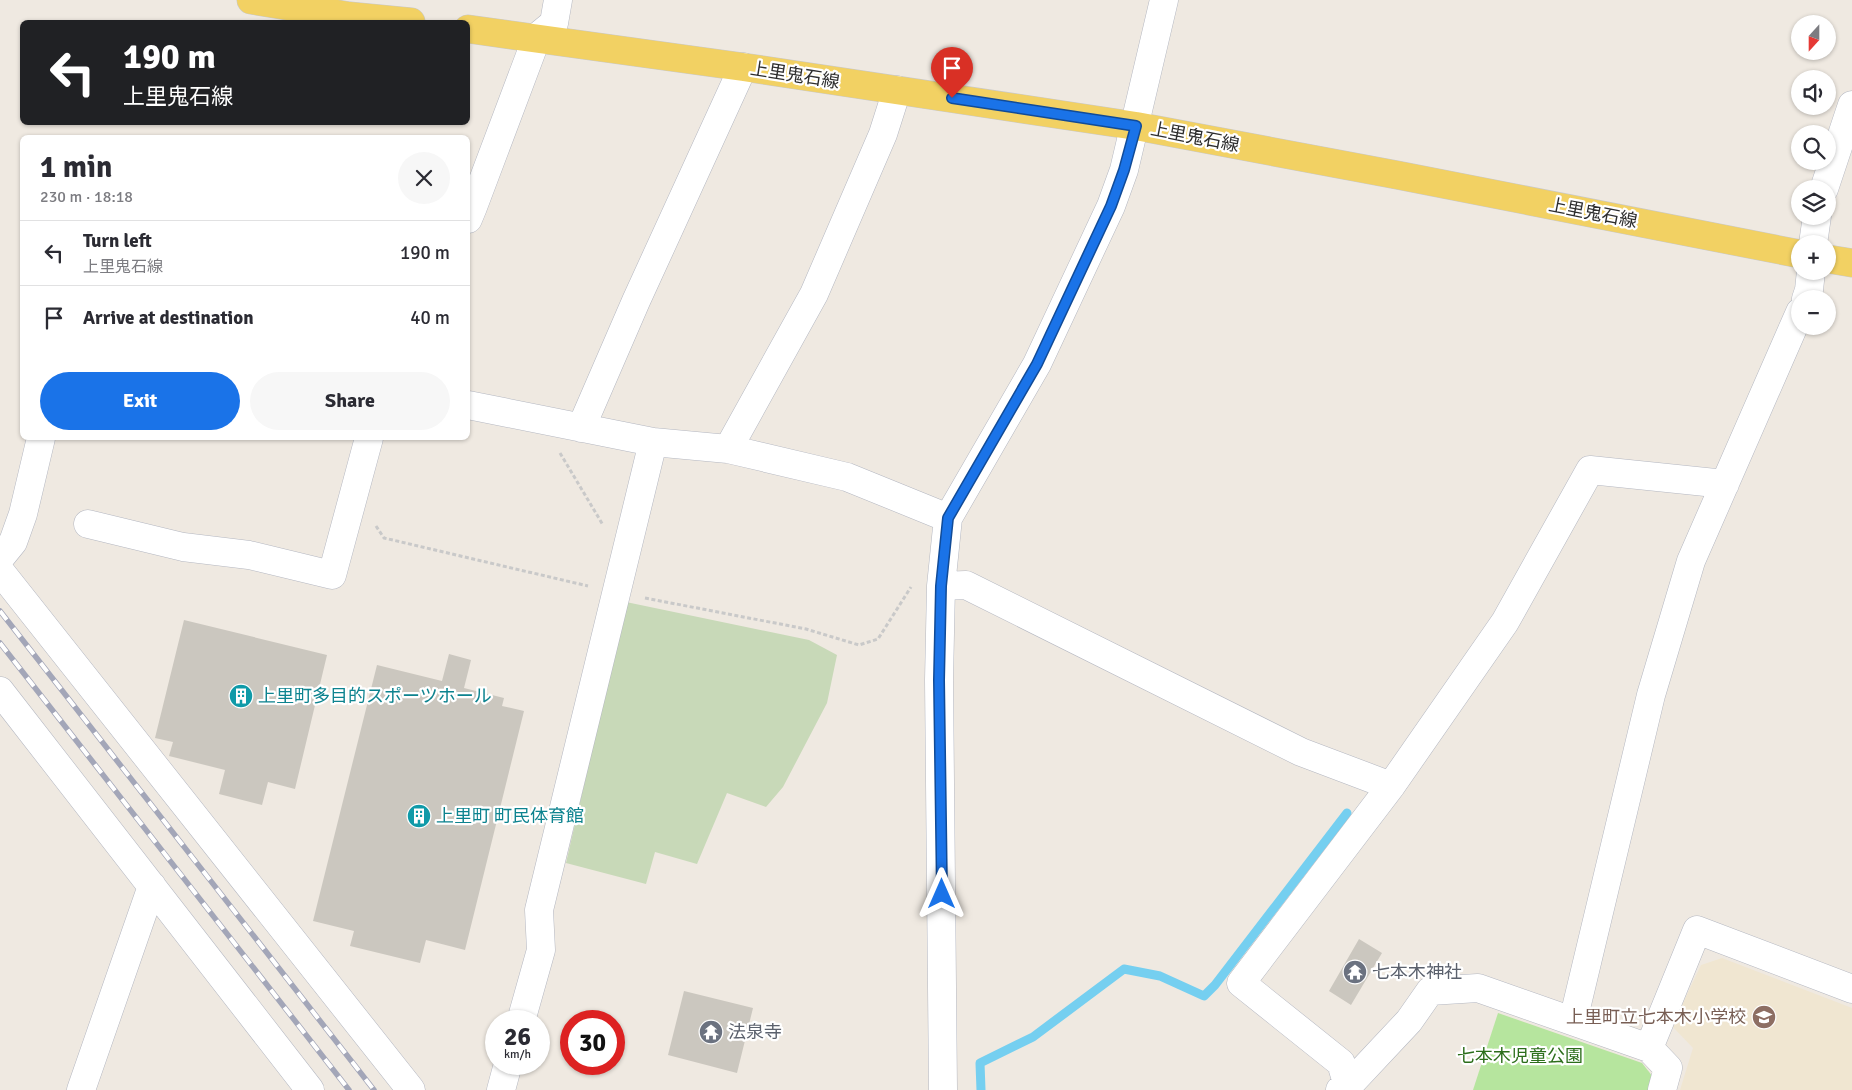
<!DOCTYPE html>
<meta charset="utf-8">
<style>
:root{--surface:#fff;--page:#f7f7f7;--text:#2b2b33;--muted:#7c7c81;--line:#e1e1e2;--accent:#1a73e8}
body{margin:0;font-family:Signika,"Noto Sans JP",sans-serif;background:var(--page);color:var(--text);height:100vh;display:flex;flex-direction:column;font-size:19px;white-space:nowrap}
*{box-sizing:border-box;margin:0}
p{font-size:16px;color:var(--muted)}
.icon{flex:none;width:28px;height:28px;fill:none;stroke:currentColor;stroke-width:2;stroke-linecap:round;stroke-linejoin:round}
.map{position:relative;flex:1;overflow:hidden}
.details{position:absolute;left:20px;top:135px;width:450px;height:305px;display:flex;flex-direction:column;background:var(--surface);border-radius:8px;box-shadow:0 1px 4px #0004}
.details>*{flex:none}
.guide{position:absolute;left:20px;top:20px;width:450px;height:105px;border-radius:8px;box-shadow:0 1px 4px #0004;background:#202124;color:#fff;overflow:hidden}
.needle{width:32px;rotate:201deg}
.tools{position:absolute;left:1791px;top:15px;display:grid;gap:10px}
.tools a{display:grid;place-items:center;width:45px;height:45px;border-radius:50%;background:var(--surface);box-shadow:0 1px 4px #0004;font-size:25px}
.speed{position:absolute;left:485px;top:1010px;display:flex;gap:10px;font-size:25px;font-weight:700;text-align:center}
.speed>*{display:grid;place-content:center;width:65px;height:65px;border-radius:50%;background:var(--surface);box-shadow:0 1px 4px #0004;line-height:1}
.speed small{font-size:12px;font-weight:400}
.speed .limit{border:8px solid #d22;background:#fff;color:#111}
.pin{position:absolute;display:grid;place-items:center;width:42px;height:42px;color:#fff;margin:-51px -21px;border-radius:50% 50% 50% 0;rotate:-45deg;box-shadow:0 0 5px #0007}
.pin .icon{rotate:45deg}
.me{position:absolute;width:55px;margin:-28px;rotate:0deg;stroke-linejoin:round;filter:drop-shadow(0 0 4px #0008)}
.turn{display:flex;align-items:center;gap:18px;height:105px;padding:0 20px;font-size:22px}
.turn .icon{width:65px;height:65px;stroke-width:2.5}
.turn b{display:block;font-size:35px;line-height:42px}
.round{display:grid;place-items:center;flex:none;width:52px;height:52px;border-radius:26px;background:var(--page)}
.summary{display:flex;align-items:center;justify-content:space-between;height:85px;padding:0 20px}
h1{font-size:30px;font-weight:800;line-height:38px}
.action{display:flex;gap:10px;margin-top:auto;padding:10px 20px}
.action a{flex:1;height:58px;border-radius:30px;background:var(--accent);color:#fff;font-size:20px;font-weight:800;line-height:58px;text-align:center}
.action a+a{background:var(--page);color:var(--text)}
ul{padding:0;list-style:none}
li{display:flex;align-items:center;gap:15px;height:65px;padding:0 20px;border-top:1px solid var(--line)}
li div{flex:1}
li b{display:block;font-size:19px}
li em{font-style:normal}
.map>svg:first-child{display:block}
.education{fill:#f0e6d1}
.green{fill:#b6e59e}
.cemetery{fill:#c8d9b8}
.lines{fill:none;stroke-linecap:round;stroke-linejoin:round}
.stream{stroke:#75cff0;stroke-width:9}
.building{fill:#cbc7bf}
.minor-casing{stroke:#b4b7c1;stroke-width:29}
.major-casing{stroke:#c9c9c9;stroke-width:29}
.path{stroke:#c9c9c9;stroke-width:3;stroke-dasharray:4 2.5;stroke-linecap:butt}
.minor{stroke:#fff;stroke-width:28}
.major{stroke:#f2d163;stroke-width:28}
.rail-casing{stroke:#a3a6b8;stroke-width:5.5}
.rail{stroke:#fff;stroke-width:4;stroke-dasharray:11;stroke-linecap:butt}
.route-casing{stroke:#114b97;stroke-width:12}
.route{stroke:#1a73e8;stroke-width:9}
.labels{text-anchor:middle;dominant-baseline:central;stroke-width:4.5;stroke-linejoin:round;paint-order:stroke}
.street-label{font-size:18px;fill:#2e2e2e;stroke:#fff}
.culture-label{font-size:18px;fill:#0d838f;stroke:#fff;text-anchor:start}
.worship-label{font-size:18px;fill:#5b616d;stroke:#fff;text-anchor:start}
.education-label{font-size:18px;fill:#785e54;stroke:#fff;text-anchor:end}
.park-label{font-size:18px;fill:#2c6e1b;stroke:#fff}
</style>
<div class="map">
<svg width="1852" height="1090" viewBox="0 0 1852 1090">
<rect width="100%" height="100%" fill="#efe9e1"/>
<path class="education" d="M1722 958 1852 1008V1090H1680L1693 1048 1672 1026 1701 965Z"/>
<path class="green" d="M1498 1013 1642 1063 1653 1077 1650 1090H1473Z"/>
<path class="cemetery" d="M626 602 809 640 837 655 827 703 783 787 766 807 727 793 697 864 655 852 646 884 566 863Z"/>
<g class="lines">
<path class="stream" d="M981 1090 980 1063 1033 1037 1124 969 1160 976 1204 996 1215 985 1347 813"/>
</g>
<path class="building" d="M184 620 327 655 295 789 268 782 262 805 219 794 225 770 169 756 173 742 155 738Z
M449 654 471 660 464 688 504 698 502 706 524 711 465 950 426 940 420 963 350 946 354 931 313 921 377 665 442 681Z
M1359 939 1382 953 1351 1005 1329 991Z
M684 991 753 1008 737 1073 668 1055Z"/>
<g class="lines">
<g class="minor-casing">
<path id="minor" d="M1824 189 1852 105
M468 219 473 207 537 37 554 23 558 0
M1813 244 1817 216
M1806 299 1809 290 1811 271
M468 405 653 442 728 449 847 477 948 518
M581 428 636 301 743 67
M728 449 814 294 883 134 897 90
M88 524 183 547 249 555 332 575 369 438
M0 558 13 542 23 514 41 438
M0 571 411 1090
M941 586 966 585 1301 752 1391 786
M0 691 310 1090
M521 1021 541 950 539 910 653 442
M1573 1021 1651 695 1691 561 1800 312
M1649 1048 1697 930 1852 989
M1348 1086 1341 1063 1241 983 1391 786 1505 622 1590 470 1725 484
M81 1090 152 886
M501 1090 508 1064
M943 1090 939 680 941 586 948 518 1037 364 1111 206 1124 170 1164 0
M1340 1090 1348 1086 1409 1021 1430 991 1478 988 1649 1048 1668 1068 1662 1090"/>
</g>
<g class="major-casing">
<path id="major" d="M251 0 349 16 411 22
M468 29 743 67 1136 126 1397 175 1800 254
M1828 259 1852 263"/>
</g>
<path class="path" d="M560 453 603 525
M376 526 384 538 588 586
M645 598 806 629 859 645 878 639 911 587"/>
<use href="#minor" class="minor"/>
<use href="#major" class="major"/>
<g class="rail-casing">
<path id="rail" d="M0 611 374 1090
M0 643 349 1090"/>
</g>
<use href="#rail" class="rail"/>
</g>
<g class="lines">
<g class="route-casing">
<path id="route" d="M942 894 939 680 941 586 948 518 1037 364 1111 206 1124 170 1136 126 952 98"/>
</g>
<use href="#route" class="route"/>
</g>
<defs>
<g id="building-disc" transform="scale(1.25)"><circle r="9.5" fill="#0f9aa8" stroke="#fff"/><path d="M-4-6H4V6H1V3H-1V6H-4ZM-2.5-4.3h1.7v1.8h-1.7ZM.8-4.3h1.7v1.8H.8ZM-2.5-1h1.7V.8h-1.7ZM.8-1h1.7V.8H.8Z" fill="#fff"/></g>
<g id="temple-disc" transform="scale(1.25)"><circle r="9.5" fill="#6b7280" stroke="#fff"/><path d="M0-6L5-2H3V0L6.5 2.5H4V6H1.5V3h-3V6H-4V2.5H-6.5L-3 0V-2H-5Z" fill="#fff"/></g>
<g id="school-disc" transform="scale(1.25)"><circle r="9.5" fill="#8d6e63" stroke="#fff"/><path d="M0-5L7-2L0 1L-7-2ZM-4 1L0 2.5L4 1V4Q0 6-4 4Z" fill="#fff"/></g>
</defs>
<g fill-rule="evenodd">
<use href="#building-disc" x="241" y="696"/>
<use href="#building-disc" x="419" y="816"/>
<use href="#temple-disc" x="1355" y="972"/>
<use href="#school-disc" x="1764" y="1017"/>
<use href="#temple-disc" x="711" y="1032"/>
</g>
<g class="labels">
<g class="street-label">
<text transform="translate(795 75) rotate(9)">上里鬼石線</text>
<text transform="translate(1195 137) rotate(11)">上里鬼石線</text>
<text transform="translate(1593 213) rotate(11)">上里鬼石線</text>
</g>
<g class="culture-label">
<text x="258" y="696">上里町多目的スポーツホール</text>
<text x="436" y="816">上里町 町民体育館</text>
</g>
<g class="worship-label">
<text x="1372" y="972">七本木神社</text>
<text x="728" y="1032">法泉寺</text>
</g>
<g class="education-label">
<text x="1746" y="1017">上里町立七本木小学校</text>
</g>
<g class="park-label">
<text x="1520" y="1056">七本木児童公園</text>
</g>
</g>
</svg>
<div class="tools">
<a><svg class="needle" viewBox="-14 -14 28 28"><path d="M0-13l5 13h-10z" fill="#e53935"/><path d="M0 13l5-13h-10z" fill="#7c7c81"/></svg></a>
<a><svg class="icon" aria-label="sound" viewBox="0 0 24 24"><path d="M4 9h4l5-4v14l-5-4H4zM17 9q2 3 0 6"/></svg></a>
<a><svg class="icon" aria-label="search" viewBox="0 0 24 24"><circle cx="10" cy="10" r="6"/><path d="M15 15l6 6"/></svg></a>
<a><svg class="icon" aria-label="layers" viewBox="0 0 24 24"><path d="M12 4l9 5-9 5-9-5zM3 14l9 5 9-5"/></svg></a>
<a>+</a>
<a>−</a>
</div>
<div class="speed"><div>26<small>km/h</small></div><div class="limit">30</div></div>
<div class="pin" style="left:952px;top:98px;background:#d93025"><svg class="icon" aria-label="arrive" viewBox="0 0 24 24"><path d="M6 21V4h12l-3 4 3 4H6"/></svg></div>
<svg class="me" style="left:942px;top:894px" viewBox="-20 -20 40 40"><path d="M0-17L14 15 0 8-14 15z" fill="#1a73e8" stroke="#fff" stroke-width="4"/></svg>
<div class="guide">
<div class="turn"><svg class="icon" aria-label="left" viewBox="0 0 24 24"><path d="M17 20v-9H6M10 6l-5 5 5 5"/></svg><div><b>190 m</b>上里鬼石線</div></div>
</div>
<section class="details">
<div class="summary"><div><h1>1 min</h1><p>230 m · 18:18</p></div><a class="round"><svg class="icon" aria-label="close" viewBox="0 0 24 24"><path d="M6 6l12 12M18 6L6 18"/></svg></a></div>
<ul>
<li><svg class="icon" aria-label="left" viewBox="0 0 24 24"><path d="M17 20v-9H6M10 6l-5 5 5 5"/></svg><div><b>Turn left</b><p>上里鬼石線</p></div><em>190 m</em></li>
<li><svg class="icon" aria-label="arrive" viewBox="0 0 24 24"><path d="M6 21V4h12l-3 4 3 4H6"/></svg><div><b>Arrive at destination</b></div><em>40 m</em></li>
</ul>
<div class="action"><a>Exit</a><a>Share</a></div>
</section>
</div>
